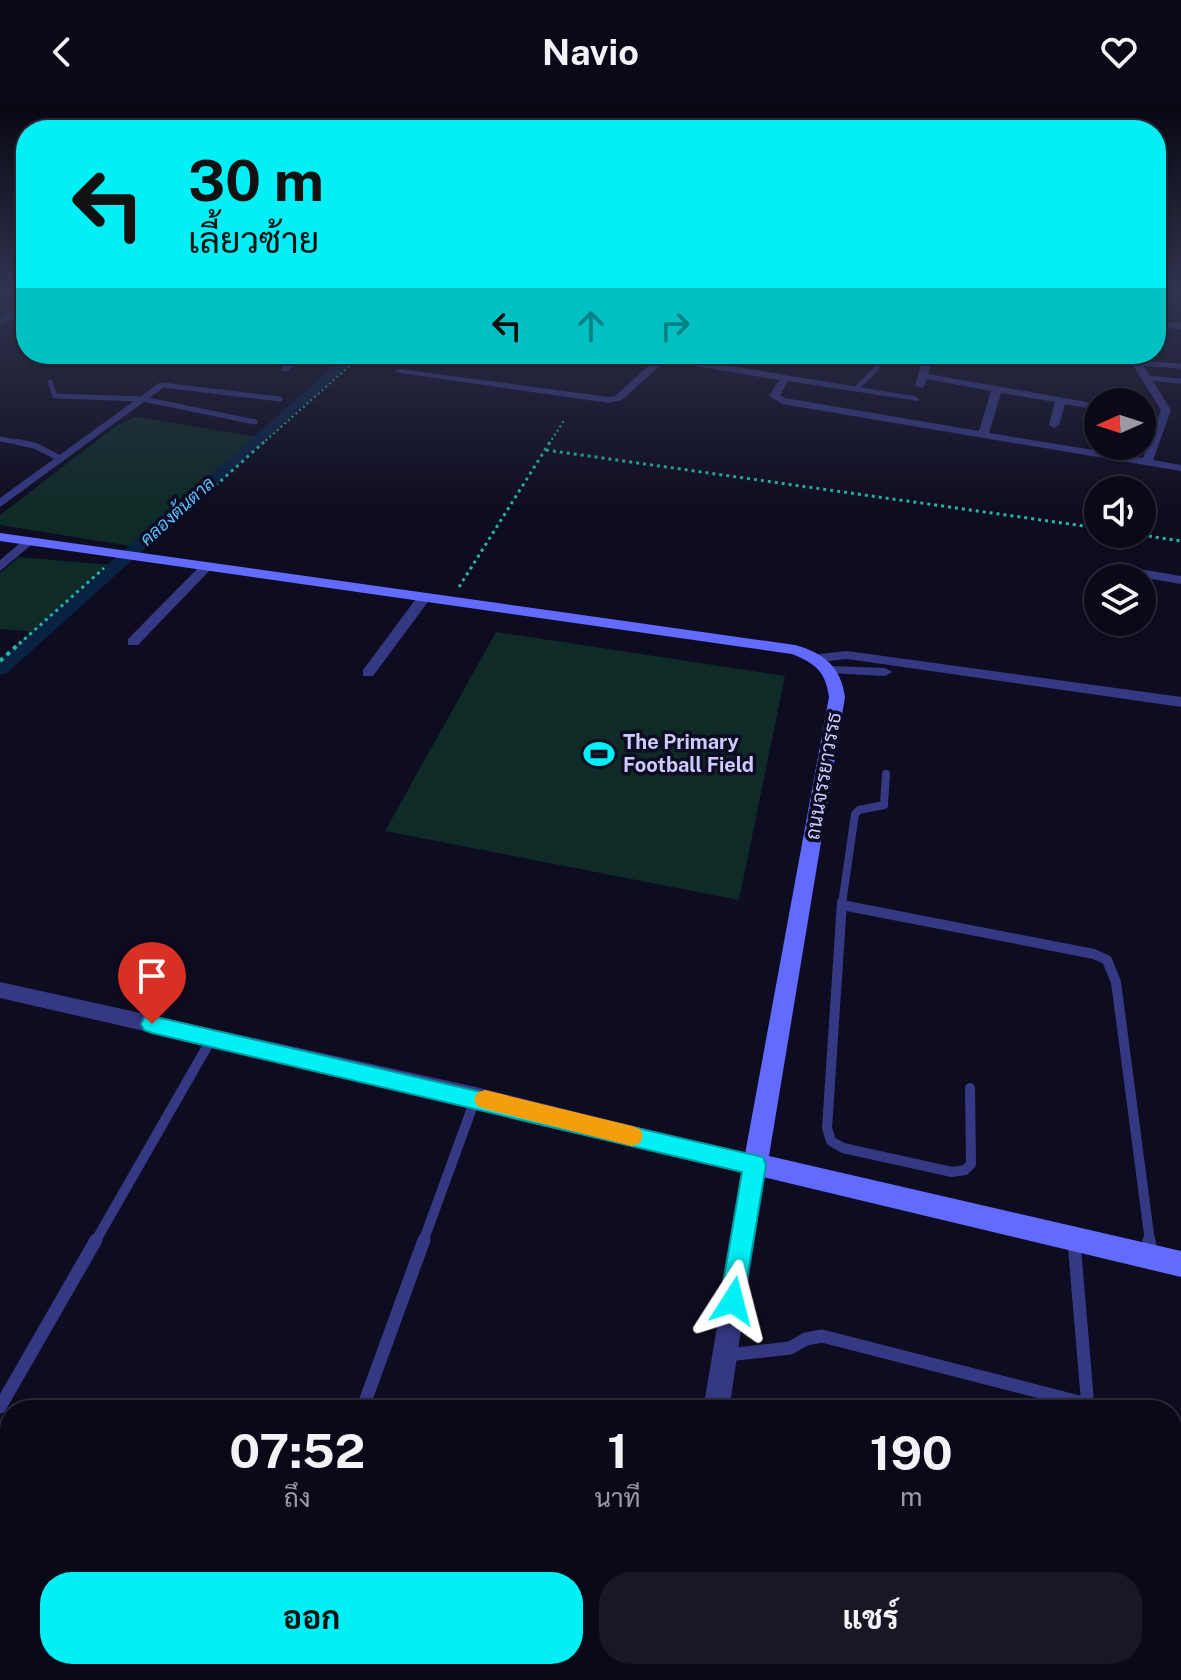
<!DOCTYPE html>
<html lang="th">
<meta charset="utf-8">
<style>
:root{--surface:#0a0918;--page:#181725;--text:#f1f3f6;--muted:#999aa2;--line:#2a2a37;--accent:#00f0f6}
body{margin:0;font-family:"Public Sans",Sarabun,sans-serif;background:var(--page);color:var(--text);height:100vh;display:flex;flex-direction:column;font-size:30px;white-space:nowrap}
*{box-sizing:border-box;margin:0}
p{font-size:26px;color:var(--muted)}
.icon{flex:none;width:44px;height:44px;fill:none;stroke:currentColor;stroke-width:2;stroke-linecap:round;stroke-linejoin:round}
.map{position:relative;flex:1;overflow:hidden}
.drawer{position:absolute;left:0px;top:1296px;width:1182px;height:280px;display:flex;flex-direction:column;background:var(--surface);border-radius:32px 32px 0 0;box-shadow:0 2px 6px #0004,0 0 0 2px var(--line)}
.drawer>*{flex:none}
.hud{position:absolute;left:16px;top:16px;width:1150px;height:244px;border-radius:32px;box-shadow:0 2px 6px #0004,0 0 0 2px var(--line);background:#00f0f6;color:#111;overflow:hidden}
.needle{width:52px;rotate:267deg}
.tools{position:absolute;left:1084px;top:284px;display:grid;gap:16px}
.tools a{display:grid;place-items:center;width:72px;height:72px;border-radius:50%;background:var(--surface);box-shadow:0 2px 6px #0004,0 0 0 2px var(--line);font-size:40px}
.pin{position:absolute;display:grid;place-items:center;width:68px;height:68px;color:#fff;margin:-82px -34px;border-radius:50% 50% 50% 0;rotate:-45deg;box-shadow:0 0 8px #0007}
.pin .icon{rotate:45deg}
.me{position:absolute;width:88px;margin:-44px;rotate:9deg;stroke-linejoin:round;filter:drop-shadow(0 0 6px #0008)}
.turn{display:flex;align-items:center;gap:28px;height:168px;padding:0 40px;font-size:36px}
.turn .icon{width:104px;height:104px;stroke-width:2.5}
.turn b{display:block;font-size:56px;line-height:68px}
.lanes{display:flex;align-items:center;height:76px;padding:0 40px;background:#0003;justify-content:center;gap:40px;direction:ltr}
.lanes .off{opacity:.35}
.eta{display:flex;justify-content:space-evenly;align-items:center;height:136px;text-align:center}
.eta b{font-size:48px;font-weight:700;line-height:56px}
.button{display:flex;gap:16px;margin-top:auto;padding:16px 40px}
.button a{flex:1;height:92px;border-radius:32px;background:var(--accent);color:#111;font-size:32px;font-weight:700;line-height:92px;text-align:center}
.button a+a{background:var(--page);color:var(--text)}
header{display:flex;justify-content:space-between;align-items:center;height:104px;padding:0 40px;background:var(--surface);font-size:36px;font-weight:700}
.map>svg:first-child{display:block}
.green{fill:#0f2b27}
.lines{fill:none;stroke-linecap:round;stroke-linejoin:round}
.canal{fill:#092242;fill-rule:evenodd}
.path-far2{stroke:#28b6a3;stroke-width:2;stroke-dasharray:2 3;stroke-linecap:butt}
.path-far1{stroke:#28b6a3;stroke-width:3;stroke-dasharray:3 4;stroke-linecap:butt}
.path{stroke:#28b6a3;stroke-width:4;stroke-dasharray:4 5;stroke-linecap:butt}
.lane-far4{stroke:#353882;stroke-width:5}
.lane-far3{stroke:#353882;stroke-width:6}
.lane-far2{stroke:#353882;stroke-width:8}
.lane-far1{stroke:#353882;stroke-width:10}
.lane{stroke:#353882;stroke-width:13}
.street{fill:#353882;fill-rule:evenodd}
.secondary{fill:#626aff;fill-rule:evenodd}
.route{fill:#00f0f6;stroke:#009ca0;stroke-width:2}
.slow{fill:#f59e0b}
.labels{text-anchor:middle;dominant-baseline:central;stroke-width:7;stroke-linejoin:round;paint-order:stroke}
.far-water-label{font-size:18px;font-style:italic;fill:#59bfff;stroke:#0e0c20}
.poi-label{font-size:20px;font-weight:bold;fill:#cdcbff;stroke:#0e0c20;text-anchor:start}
.street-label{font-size:20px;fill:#cdcbff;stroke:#0e0c20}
</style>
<header><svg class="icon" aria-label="back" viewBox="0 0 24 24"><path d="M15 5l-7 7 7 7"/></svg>Navio<svg class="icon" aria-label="heart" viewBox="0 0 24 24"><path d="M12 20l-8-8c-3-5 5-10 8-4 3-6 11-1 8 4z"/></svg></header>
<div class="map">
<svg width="1181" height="1576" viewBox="0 0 1181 1576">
<rect width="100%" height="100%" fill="#0e0c20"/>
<path class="green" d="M136 313 256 333 130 442 0 421V411L117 321Z
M19 453 111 461 36 528 0 525V469Z
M496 528 785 572 739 796 385 727Z"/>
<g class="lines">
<path class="canal" d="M348 250H361L7 569 0 571V555Z"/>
<path class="path-far2" d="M262 340 363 250
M549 340 565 315"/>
<path class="path-far1" d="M546 346 1098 424
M1135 430 1181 437
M153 438 264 338
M459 483 550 338
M19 540 104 464"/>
<path class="path" d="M0 557 21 538"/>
<path class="lane-far4" d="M1137 259 1181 262
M1147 274 1181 277
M50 278 55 292 143 295 255 318
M162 281 280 295
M856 285 877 264
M0 335 28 340"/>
<path class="lane-far3" d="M18 338 36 342 61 355"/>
<path class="lane-far2" d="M842 800 855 710 859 706 884 701 886 670"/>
<path class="lane-far1" d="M842 798 827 1024 831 1037 843 1044 952 1068 965 1066 971 1060 970 984
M842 801 1094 850 1107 856 1116 878 1150 1138
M95 1138 212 934
M423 1138 476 993"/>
<path class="lane" d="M1149 1136 1151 1149
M1074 1138 1088 1303
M727 1251 790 1244 806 1235 822 1232 1087 1300
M0 1303 96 1136
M362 1306 424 1136
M1172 1456 1181 1458
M1112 1566 1113 1576
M263 1576 267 1566"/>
<path class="street" d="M26 201V207L0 221V214Z
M1156 218 1181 219V225L1156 224Z
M33 250H44L39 253Z
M127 250H138L130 255 125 252Z
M207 250H218L209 258H203Z
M295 250H305L288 267H282V263Z
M631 250 663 251 914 292 919 295 918 297 788 277 780 291 785 294 979 327 991 287 927 275 923 284 915 282 924 250H934L928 270 1098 300V306L1065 300 1059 321 1054 324 1049 321 1055 298 1001 289 989 329 1143 354 1161 306 1126 250H1136L1171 306 1153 356 1181 361V367L782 300 769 292 779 276 665 257 622 296 609 299 394 268 399 265 609 293 615 292 655 256Z
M159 279 167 281 0 403V394Z
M26 434 36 437 0 467V456Z
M1109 460 1181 472V480L1104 467 1103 464Z
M201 461 212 464 138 541H128V535Z
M423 491 430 495 373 572H363V566L418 492Z
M847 547 1181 593V603L847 555 819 558 812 554 819 550Z
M832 562 885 564 892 568 885 572 827 569 825 566Z
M0 878 476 983 763 1054 766 1061 729 1306H703L743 1068 476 1003 0 894Z
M289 1566H319L315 1576H285Z
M456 1566H486L484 1576H454Z
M582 1566H612L610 1576H580Z
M665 1566H695L694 1576H664Z"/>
<path class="secondary" d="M0 429 795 541C824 549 841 563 845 593L769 1052 1181 1147V1173L746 1069 743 1061 829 593C826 568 815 559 792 550L0 437Z"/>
</g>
<linearGradient id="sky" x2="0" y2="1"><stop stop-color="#080712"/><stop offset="0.46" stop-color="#30344e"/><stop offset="1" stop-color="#30344e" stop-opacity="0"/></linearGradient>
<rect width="1181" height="407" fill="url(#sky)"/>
<path class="route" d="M152 912 763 1053 766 1061 742 1206 733 1209 724 1206 720 1197 742 1068 152 929 144 926 141 920 144 914Z"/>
<path class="slow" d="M485 986 632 1022 640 1025 643 1032 640 1039 632 1042 485 1005 477 1002 474 995 477 989Z"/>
<defs>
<g id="stadium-bare" transform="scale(2.4)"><path d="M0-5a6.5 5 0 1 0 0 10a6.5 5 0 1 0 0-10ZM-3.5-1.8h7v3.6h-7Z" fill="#00f0f6" stroke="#0e0c20" stroke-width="2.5" paint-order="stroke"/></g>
</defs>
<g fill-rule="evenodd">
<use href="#stadium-bare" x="599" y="650"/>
</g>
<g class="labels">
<g class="far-water-label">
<text transform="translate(177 407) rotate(-42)">คลองต้นตาล</text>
</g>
<g class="poi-label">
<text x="623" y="638">The Primary<tspan x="623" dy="23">Football Field</tspan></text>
</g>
<g class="street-label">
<text transform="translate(823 672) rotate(-80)">ถนนจรรยาวรรธ</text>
</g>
</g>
</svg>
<div class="tools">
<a><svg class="needle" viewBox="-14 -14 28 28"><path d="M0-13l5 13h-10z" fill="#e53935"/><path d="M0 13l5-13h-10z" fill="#999aa2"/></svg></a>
<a><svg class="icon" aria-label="sound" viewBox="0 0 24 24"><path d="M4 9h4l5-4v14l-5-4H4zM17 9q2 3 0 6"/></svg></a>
<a><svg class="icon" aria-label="layers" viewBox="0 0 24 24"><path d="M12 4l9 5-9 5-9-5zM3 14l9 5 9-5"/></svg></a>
</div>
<div class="pin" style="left:152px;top:920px;background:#d93025"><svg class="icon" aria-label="arrive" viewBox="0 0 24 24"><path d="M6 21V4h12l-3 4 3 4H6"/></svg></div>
<svg class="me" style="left:733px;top:1197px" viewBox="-20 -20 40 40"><path d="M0-17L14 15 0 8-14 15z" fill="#00f0f6" stroke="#fff" stroke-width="4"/></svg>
<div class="hud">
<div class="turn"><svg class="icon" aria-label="left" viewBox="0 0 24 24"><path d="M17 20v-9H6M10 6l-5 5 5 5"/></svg><div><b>30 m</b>เลี้ยวซ้าย</div></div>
<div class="lanes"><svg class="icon" aria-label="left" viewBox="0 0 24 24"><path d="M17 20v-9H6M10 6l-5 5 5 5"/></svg><svg class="icon off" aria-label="ahead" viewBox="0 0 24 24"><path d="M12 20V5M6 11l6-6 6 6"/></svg><svg class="icon off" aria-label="right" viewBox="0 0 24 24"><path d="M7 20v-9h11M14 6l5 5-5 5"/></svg></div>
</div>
<section class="drawer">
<div class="eta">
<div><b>07:52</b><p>ถึง</p></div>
<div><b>1</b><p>นาที</p></div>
<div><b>190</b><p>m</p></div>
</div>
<div class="button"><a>ออก</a><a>แชร์</a></div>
</section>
</div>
